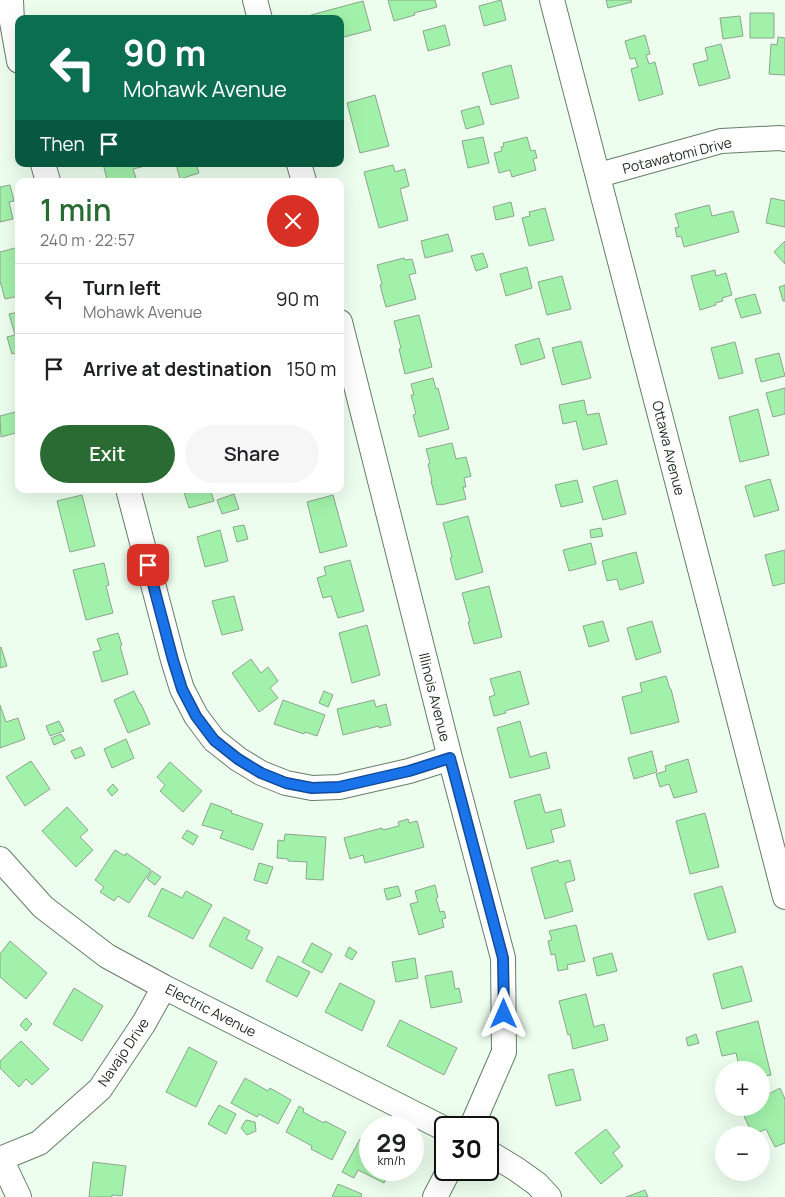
<!DOCTYPE html>
<meta charset="utf-8">
<style>
:root{--surface:#fff;--page:#f6f6f6;--text:#202124;--muted:#757577;--line:#e0e0e0;--accent:#2a6b34}
body{margin:0;font-family:Manrope,sans-serif;background:var(--page);color:var(--text);height:100vh;display:flex;flex-direction:column;font-size:19px;white-space:nowrap}
*{box-sizing:border-box;margin:0}
p{font-size:16px;color:var(--muted)}
.icon{flex:none;width:28px;height:28px;fill:none;stroke:currentColor;stroke-width:2;stroke-linecap:round;stroke-linejoin:round}
.map{position:relative;flex:1;overflow:hidden}
.panel{position:absolute;left:15px;top:178px;width:329px;height:315px;display:flex;flex-direction:column;background:var(--surface);border-radius:10px;box-shadow:0 5px 20px #0002}
.panel>*{flex:none}
.top-card{position:absolute;left:15px;top:15px;width:329px;height:152px;border-radius:10px;box-shadow:0 5px 20px #0002;background:#0b6e4f;color:#fff;overflow:hidden}
.buttons{position:absolute;left:715px;top:1061px;display:grid;gap:10px}
.buttons a{display:grid;place-items:center;width:55px;height:55px;border-radius:50%;background:var(--surface);box-shadow:0 5px 20px #0002;font-size:25px}
.speed{position:absolute;left:359px;top:1116px;display:flex;gap:10px;font-size:25px;font-weight:700;text-align:center}
.speed>*{display:grid;place-content:center;width:65px;height:65px;border-radius:50%;background:var(--surface);box-shadow:0 5px 20px #0002;line-height:1}
.speed small{font-size:12px;font-weight:400}
.speed .limit{border:2px solid #111;border-radius:8px;background:#fff;color:#111}
.pin{position:absolute;display:grid;place-items:center;width:42px;height:42px;color:#fff;margin:-21px;border-radius:10px;box-shadow:0 2px 8px #0006}
.me{position:absolute;width:55px;margin:-28px;rotate:0deg;stroke-linejoin:round;filter:drop-shadow(0 0 4px #0008)}
.turn{display:flex;align-items:center;gap:18px;height:105px;padding:0 25px;font-size:22px}
.turn .icon{width:65px;height:65px;stroke-width:2.5}
.turn b{display:block;font-size:35px;line-height:42px}
.then{display:flex;align-items:center;height:48px;padding:0 25px;background:#0003;gap:10px;font-size:19px}
.round{display:grid;place-items:center;flex:none;width:52px;height:52px;border-radius:26px;background:var(--page)}
.overview{display:flex;align-items:center;justify-content:space-between;height:85px;padding:0 25px}
h1{font-size:30px;font-weight:600;line-height:38px;color:var(--accent)}
.cta{display:flex;gap:10px;margin-top:auto;padding:10px 25px}
.cta a{flex:1;height:58px;border-radius:30px;background:var(--accent);color:#fff;font-size:20px;font-weight:600;line-height:58px;text-align:center}
.cta a+a{background:var(--page);color:var(--text)}
ul{padding:0;list-style:none}
li{display:flex;align-items:center;gap:15px;height:70px;padding:0 25px;border-top:1px solid var(--line)}
li div{flex:1}
li b{display:block;font-size:19px}
li em{font-style:normal}
.map>svg:first-child{display:block}
.building{fill:#a2f1aa;stroke:#8ca68d}
.lines{fill:none;stroke-linecap:round;stroke-linejoin:round}
.minor-casing{stroke:#657e66;stroke-width:26}
.minor{stroke:#fff;stroke-width:24}
.route-casing{stroke:#114b97;stroke-width:12}
.route{stroke:#1a73e8;stroke-width:9}
.labels{text-anchor:middle;dominant-baseline:central;stroke-width:4;stroke-linejoin:round;paint-order:stroke}
.street-label{font-size:14px;fill:#1d271e;stroke:#fff}
</style>
<div class="map">
<svg width="785" height="1197" viewBox="0 0 785 1197">
<rect width="100%" height="100%" fill="#edfeee"/>
<path class="building" d="M388 0H435L437 7 414 13 415 15 394 21Z
M501 0 506 20 484 26 479 6Z
M606 0H631L632 2 608 8Z
M363 1 371 30 340 38V19H312L311 15Z
M750 13H774V38H750Z
M740 16 743 36 723 39 720 18Z
M445 25 450 45 428 51 423 31Z
M645 35 650 54 646 55 649 64 655 62 663 94 639 101 631 69 638 67 635 58 630 59 625 41Z
M778 37 785 38V75L769 74 771 44 777 45Z
M721 44 730 78 699 86 693 64 708 60 705 48Z
M511 65 519 98 491 105 482 73Z
M375 95 389 146 360 153 347 103Z
M479 106 484 124 466 129 461 111Z
M483 137 489 163 468 168 462 141Z
M527 137 531 151 535 150 537 158 533 159 536 170 512 177 510 170 499 173 494 153 502 151 501 147 504 146 503 143Z
M103 164H145V166L133 169 137 181H101L107 179Z
M176 164H196L199 173 180 179Z
M393 165 395 172 405 169 409 186 400 189 408 220 379 228 364 172Z
M10 185 14 201 9 202 13 219 0 222V187Z
M771 198 785 201V227L766 223Z
M511 202 514 216 496 220 493 207Z
M709 205 712 216 733 211 739 232 684 247 681 236 677 237 675 228 679 227 675 214Z
M545 208 554 240 529 246 522 218 530 216 529 212Z
M448 234 453 251 425 258 421 241Z
M785 241V264L774 252Z
M19 247V296L5 299 0 281V252Z
M483 253 488 267 476 271 471 256Z
M404 258 405 260 412 259 416 273 409 275 416 299 386 307 380 285 382 284 377 265Z
M527 267 532 288 506 296 500 274Z
M715 270 716 276 726 273 732 295 722 298 723 301 715 303 716 305 700 310 691 276Z
M562 276 571 309 547 315 538 282Z
M785 285V301H783L779 287Z
M755 294 761 313 741 318 735 299Z
M19 312V352L12 354 7 337 15 335 9 314Z
M419 315 432 367 405 374 399 349 401 348 394 321Z
M539 338 545 358 521 365 515 345Z
M581 341 591 378 562 385 552 348Z
M735 342 743 373 719 379 711 348Z
M779 353 785 376 761 382 755 359Z
M433 378 436 389 438 388 449 429 419 437 413 415 416 414 411 395H414L411 384Z
M785 388V414L773 417 766 393Z
M584 400 587 415 599 413 607 444 583 450 576 421 563 424 559 405Z
M758 409 769 455 740 462 729 417Z
M19 411V432L1 437 0 416Z
M452 443 456 459 466 457 471 476 464 478 466 487H463L466 499 441 505V504L437 505 431 481H432L428 464 430 463 426 449Z
M770 479 779 510 754 517 745 486Z
M577 480 583 502 561 507 555 485Z
M617 480 626 514 603 520 593 487Z
M183 489H210L214 501 189 508Z
M234 494 239 509 222 514 217 500Z
M82 495 95 546 70 552 57 501Z
M333 495 347 546 320 553 307 502Z
M468 516 483 572 456 580 450 558 452 557 443 523Z
M244 525 248 539 237 542 233 527Z
M601 528 603 536 591 538 590 530Z
M220 530 228 561 205 567 197 537Z
M591 543 596 564 569 571 563 550Z
M785 550V583L773 586 765 555Z
M636 552 644 583 620 590 617 579 607 581 602 561Z
M350 560 364 611 338 618 331 596 323 598 317 578 326 575 324 567Z
M104 563 109 585 106 586 113 613 86 620 73 570Z
M489 586 502 637 474 644 468 622H470L462 593Z
M234 596 243 630 222 635 212 601Z
M603 621 609 641 589 647 583 626Z
M652 621 661 652 636 660 627 628Z
M367 625 380 675 352 683 339 633Z
M118 633 122 645 120 646 128 674 102 682 93 652 101 650 97 639Z
M1 647 7 666 0 668V648Z
M251 659 261 673 268 667 278 681 270 688 278 698 259 712 232 673Z
M520 671 529 704 505 711 506 713 494 716 489 697 495 695 490 679Z
M666 676 670 689H671L679 722 631 734 622 697 642 692 640 683Z
M134 691 140 704H141L150 724 128 733 114 700Z
M324 691 333 695 328 707 319 703Z
M283 700 325 715 317 736 305 732 304 734 274 724Z
M374 700 376 707 386 704 391 725 379 728V726L343 735 337 709Z
M0 705 6 722 18 718 25 739 0 748Z
M59 721 64 731 50 736 46 726Z
M520 721 530 757 546 752 550 768 510 778 497 728Z
M61 734 65 740 54 745 51 738Z
M126 739 134 758 112 768 104 749Z
M81 747 85 755 75 759 71 751Z
M652 751 657 772 634 779 628 758Z
M688 759 697 792 674 798 669 784 660 787 656 774 666 771 665 766Z
M31 761 50 789 25 806 6 777Z
M170 762 202 791 183 812 160 791 165 785 157 777Z
M113 784 118 790 112 796 107 790Z
M540 794 545 813 561 809 565 826 551 830 554 842 527 849 514 801Z
M211 803 232 811 231 813 263 824 253 850 220 838 223 831 202 825Z
M67 807 88 830 80 837 93 850 76 867 42 831Z
M705 813 719 867 690 874 676 821Z
M408 819 409 823 417 821 424 847 365 863 363 855 350 859 344 838 382 828 383 830 399 826 398 822Z
M187 830 198 836 193 845 182 838Z
M285 834 326 837 323 880 306 879 307 862 288 861V859L277 858 278 840 284 841Z
M115 850 125 856 126 853 151 870 129 903 118 896 114 901 100 892 104 887 95 880Z
M558 860 559 863 570 860 575 880 565 883 573 911 545 919 531 868Z
M259 863 273 867 267 884 254 880Z
M152 871 161 877 155 885 147 879Z
M435 885 438 897 436 898 440 912 444 911 446 918 442 919 444 927 419 935 410 904 418 902 415 891Z
M398 886 401 896 387 900 384 889Z
M722 886 736 932 708 940 694 894Z
M162 888 182 898 186 891 212 905 193 939 148 916Z
M224 917 250 931 246 939 263 948 252 969 209 946Z
M576 925 585 961 567 965 568 969 558 971 555 954 551 955 548 941 552 940 549 931Z
M10 941 47 973 26 999 0 977V954Z
M312 943 332 954 322 973 302 962Z
M349 947 357 952 352 960 345 956Z
M612 953 617 971 597 976 593 958Z
M278 956 310 972 297 997 266 981Z
M415 958 418 978 396 982 392 962Z
M742 966 752 1001 722 1009 713 974Z
M452 971 455 989 459 988 462 1002 431 1008 425 976Z
M340 983 375 1001 362 1031 325 1012Z
M74 988 103 1006 82 1041 53 1024Z
M586 994 594 1027 604 1024 608 1040 573 1049 570 1034 568 1035 559 1001Z
M26 1018 32 1024 26 1031 20 1025Z
M400 1020 457 1048 444 1075 387 1046Z
M758 1021 771 1075 761 1077V1070H740L736 1053 722 1056 716 1032Z
M696 1034 699 1043 688 1046 686 1038Z
M21 1041 49 1069 32 1085 26 1079 19 1087 0 1068V1061Z
M189 1047 217 1062 196 1107 166 1092Z
M573 1069 581 1100 556 1106 548 1075Z
M245 1078 268 1091 270 1088 291 1100 278 1124 259 1114 257 1117 231 1103Z
M780 1088 785 1099V1143L775 1147 766 1129 753 1135 744 1116 757 1109 756 1108H761V1098Z
M219 1105 236 1114 226 1134 208 1124Z
M299 1106 304 1109 303 1112 324 1123 325 1121 346 1132 332 1160 311 1149 312 1146 286 1132Z
M246 1120 255 1122 256 1131 247 1135 241 1128Z
M606 1129 620 1147 613 1153 623 1166 601 1184 575 1153Z
M360 1139 370 1144V1170H391L384 1183 358 1170 354 1178 342 1172Z
M93 1162 126 1166 122 1196 112 1195V1197H89Z
M338 1184 362 1194 361 1197H332Z
M645 1190 648 1197H626Z"/>
<g class="lines">
<g class="minor-casing">
<path id="minor" d="M11 0 12 22 19 61
M255 0 260 19
M552 0C632 298 707 598 785 897
M43 164 48 181
M299 164 304 181
M599 175 721 141 780 138 785 139
M340 322 450 758 503 958 504 1052 471 1128
M128 489 173 660 182 689 196 716 214 740 238 759 261 773 286 783 312 788 339 787 409 771 450 758
M0 859 43 907 107 956 164 987 445 1129
M488 1152 516 1169 537 1184 549 1197
M0 1159 39 1143 100 1089 144 1023 164 987
M1 1159 19 1197
M435 1197 449 1170"/>
</g>
<use href="#minor" class="minor"/>
</g>
<g class="lines">
<g class="route-casing">
<path id="route" d="M148 565 173 660 182 689 196 716 214 740 238 759 261 773 286 783 312 788 339 787 409 771 450 758 503 958 504 1014"/>
</g>
<use href="#route" class="route"/>
</g>
<g class="labels">
<g class="street-label">
<text transform="translate(677 155) rotate(-14)">Potawatomi Drive</text>
<text transform="translate(669 448) rotate(76)">Ottawa Avenue</text>
<text transform="translate(435 697) rotate(76)">Illinois Avenue</text>
<text transform="translate(211 1010) rotate(27)">Electric Avenue</text>
<text transform="translate(123 1052) rotate(-56)">Navajo Drive</text>
</g>
</g>
</svg>
<div class="buttons">
<a>+</a>
<a>−</a>
</div>
<div class="speed"><div>29<small>km/h</small></div><div class="limit">30</div></div>
<div class="pin" style="left:148px;top:565px;background:#d93025"><svg class="icon" aria-label="arrive" viewBox="0 0 24 24"><path d="M6 21V4h12l-3 4 3 4H6"/></svg></div>
<svg class="me" style="left:504px;top:1014px" viewBox="-20 -20 40 40"><path d="M0-17L14 15 0 8-14 15z" fill="#1a73e8" stroke="#fff" stroke-width="4"/></svg>
<div class="top-card">
<div class="turn"><svg class="icon" aria-label="left" viewBox="0 0 24 24"><path d="M17 20v-9H6M10 6l-5 5 5 5"/></svg><div><b>90 m</b>Mohawk Avenue</div></div>
<div class="then">Then<svg class="icon" aria-label="arrive" viewBox="0 0 24 24"><path d="M6 21V4h12l-3 4 3 4H6"/></svg></div>
</div>
<section class="panel">
<div class="overview"><div><h1>1 min</h1><p>240 m · 22:57</p></div><a class="round" style="background:#d93025;color:#fff"><svg class="icon" aria-label="close" viewBox="0 0 24 24"><path d="M6 6l12 12M18 6L6 18"/></svg></a></div>
<ul>
<li><svg class="icon" aria-label="left" viewBox="0 0 24 24"><path d="M17 20v-9H6M10 6l-5 5 5 5"/></svg><div><b>Turn left</b><p>Mohawk Avenue</p></div><em>90 m</em></li>
<li><svg class="icon" aria-label="arrive" viewBox="0 0 24 24"><path d="M6 21V4h12l-3 4 3 4H6"/></svg><div><b>Arrive at destination</b></div><em>150 m</em></li>
</ul>
<div class="cta"><a>Exit</a><a>Share</a></div>
</section>
</div>
